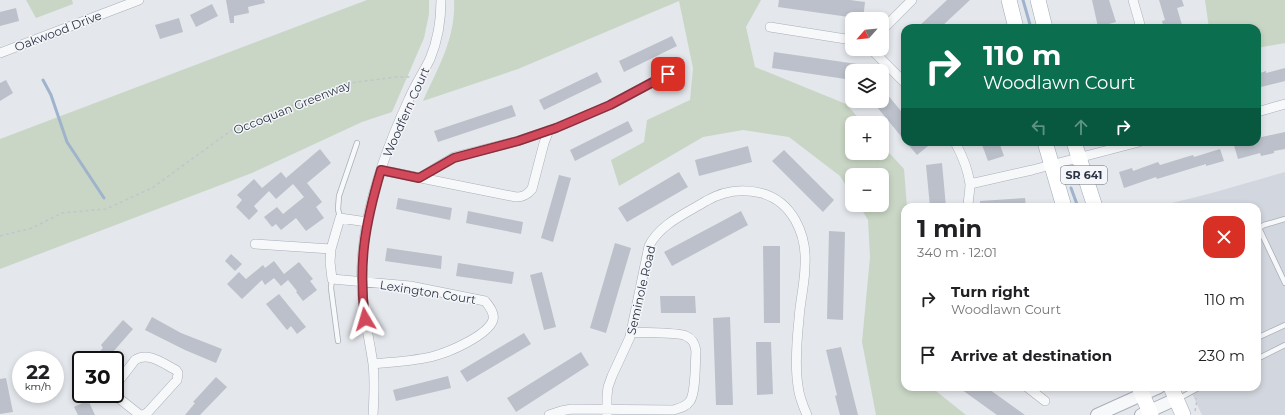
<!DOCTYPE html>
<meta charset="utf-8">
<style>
:root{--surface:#fff;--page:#f6f6f6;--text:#202124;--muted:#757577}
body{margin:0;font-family:Montserrat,sans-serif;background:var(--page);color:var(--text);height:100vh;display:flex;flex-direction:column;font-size:15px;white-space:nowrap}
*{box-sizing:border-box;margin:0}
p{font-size:13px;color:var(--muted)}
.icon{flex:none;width:22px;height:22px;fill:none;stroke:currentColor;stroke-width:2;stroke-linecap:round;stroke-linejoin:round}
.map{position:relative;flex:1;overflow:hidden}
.sheet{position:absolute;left:901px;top:203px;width:360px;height:188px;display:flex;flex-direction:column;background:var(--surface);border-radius:12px;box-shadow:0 2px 6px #0003}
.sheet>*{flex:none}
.guide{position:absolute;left:901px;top:24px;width:360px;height:122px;border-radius:12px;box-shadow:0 2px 6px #0003;background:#0b6e4f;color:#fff;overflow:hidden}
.needle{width:26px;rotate:243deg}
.fabs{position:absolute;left:845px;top:12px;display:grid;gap:8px}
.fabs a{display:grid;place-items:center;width:44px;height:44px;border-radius:8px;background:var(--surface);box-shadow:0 2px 6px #0003;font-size:20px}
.speed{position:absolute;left:12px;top:351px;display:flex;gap:8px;font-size:20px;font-weight:700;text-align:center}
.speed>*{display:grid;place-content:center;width:52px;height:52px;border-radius:50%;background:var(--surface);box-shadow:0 2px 6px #0003;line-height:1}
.speed small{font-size:10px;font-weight:400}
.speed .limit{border:2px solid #111;border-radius:6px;background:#fff;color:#111}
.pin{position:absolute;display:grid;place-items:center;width:34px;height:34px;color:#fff;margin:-17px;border-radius:8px;box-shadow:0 2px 6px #0006}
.me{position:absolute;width:44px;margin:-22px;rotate:353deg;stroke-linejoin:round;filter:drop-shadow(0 0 3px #0008)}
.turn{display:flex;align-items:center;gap:14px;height:84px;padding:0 16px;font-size:18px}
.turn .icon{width:52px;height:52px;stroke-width:2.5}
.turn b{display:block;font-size:28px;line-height:34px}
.lanes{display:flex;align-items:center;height:38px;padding:0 16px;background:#0003;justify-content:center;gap:20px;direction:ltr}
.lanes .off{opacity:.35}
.round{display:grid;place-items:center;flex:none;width:42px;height:42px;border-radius:12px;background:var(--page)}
.summary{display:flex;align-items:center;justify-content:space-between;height:68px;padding:0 16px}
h1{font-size:24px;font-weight:700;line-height:30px}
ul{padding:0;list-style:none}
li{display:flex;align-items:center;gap:12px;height:56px;padding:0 16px}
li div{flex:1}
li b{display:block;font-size:15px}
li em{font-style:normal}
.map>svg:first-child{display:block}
.built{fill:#d2d6de}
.green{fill:#c9d6c5}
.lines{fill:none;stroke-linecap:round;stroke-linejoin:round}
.stream{stroke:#9fb4cc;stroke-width:3}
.building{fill:#bbc0ca}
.service-casing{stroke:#a9aeb7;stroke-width:6}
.minor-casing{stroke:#a9aeb7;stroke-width:10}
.tertiary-casing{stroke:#a9aeb7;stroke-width:14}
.primary-casing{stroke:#a3abb8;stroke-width:16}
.path{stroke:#c2c5cb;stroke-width:1.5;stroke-dasharray:3 3;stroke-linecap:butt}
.service{stroke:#f7f8fa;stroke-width:4.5}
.minor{stroke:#f7f8fa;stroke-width:9}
.tertiary{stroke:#f7f8fa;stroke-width:12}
.primary{stroke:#fff;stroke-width:15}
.route-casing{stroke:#882f3b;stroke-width:10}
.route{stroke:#d1495b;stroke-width:7}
.labels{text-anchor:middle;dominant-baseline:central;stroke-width:3;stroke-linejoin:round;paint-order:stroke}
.shield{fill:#f4f6f9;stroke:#676e7b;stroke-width:1}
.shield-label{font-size:11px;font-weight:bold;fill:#2b3445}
.street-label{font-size:12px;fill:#2b3445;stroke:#f4f6f9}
</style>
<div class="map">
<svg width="1285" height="415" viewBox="0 0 1285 415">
<rect width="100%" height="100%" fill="#e4e7ec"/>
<path class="built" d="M1285 172V415H1202L1189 387H1257V207H1156L1212 193Z"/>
<path class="green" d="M26 0H72L73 4 36 18Z
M367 0H429V14L424 38 392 112 362 122 252 173 0 269V139Z
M454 0H761L746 27 755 67 846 104 863 123H852V153H882V145L904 169 907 207H905V387H931L966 415H876L862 342 870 257 868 220 859 205H882V175H852V195L840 176 789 137 743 130 703 137 619 186 611 160 644 142 647 120 690 100 693 68 679 1 518 69 423 101C438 68 456 38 454 0Z
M1205 0H1285V43L1257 48V28H1209Z"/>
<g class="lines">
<path class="stream" d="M1023 0 1031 28
M43 80 51 95 67 142 104 198
M1071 188 1078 207"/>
</g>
<path class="building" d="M226 0H264L265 3 248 7 249 13 234 16V23H230Z
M779 0H850L865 2 863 19 778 7Z
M947 0H970L940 28H917Z
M1092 0H1109L1116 22 1098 27Z
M1159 0H1182L1184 6 1177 8 1183 28H1164L1162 21 1165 20Z
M212 4 218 16 196 27 190 15Z
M16 8 19 21 0 26V12Z
M179 18 183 32 160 39 155 25Z
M672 36 677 46 624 72 619 61Z
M774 52 857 64 856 71H852V80L772 68Z
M1285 68V81L1257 88V74L1266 71V73Z
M597 72 602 82 544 110 539 100Z
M6 80 13 93 0 101V83Z
M882 88 905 116V141L872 101H882Z
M512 105 516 116 438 142 434 131Z
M628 121 633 131 575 161 570 150Z
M1285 132V149L1274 151V153L1261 156 1260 153 1238 159 1233 142H1257V138Z
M906 142H933L917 155Z
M981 142H999L1004 156 988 161Z
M748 146 752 162 699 176 695 160Z
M320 149 331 163 307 183 322 202 316 207 324 218 306 231 296 218 281 230 276 224 272 227 264 217 277 207 283 214 304 197 293 184 276 199 269 191 254 206 258 211 249 220 236 207 242 200 237 195 254 179 262 188 281 172 286 178Z
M1220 149 1224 161 1206 166V164L1157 179 1156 177 1124 188 1119 172 1132 168 1133 171 1158 162 1160 165 1193 155 1194 157Z
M784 150 834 200 823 212 772 161Z
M942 163 946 207H930L926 165Z
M679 172 688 187 627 222 618 208Z
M559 175 571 178 553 242 541 238Z
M398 198 452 208 450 220 396 209Z
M1025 198 1026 207H980V201Z
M468 211 523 222 521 234 466 223Z
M741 211 748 225 672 266 664 252Z
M829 231 845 232 843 320 827 319Z
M615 243 631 248 606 333 590 328Z
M763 246H780V323H764Z
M387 248 442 256 441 269 385 261Z
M231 254 242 264 235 271 225 261Z
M274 261 284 274 299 262 313 279 310 281 317 290 303 301 296 292 297 291 288 280 281 286 274 278 265 285 262 280 242 299 227 284 239 272 246 279 263 265 265 268Z
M458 263 514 272 512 284 456 276Z
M542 272 556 327 544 330 530 275Z
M279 294 306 327 297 334 291 326 287 330 266 304Z
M660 296H695L696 313H661Z
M152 317 181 333 222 349 216 363 185 350 145 330Z
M730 317 733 405H716L713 318Z
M123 320 133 329 106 360H91L103 348 101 345Z
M524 333 531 344 467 382 460 371Z
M756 342H771L773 394 757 395Z
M841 347 858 415H840L835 396 837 395 826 350Z
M581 352 589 365 516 412 507 398Z
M81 370V389L72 380Z
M448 376 451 388 396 401 393 390Z
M216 377 227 387 200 415H185L195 403 193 402Z
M6 378 13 412 0 414V379Z
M958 387H986L1025 415H997Z
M88 400 95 415H78L74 407Z"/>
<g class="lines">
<g class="service-casing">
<path id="service" d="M340 218 338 209 339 196 357 143
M1285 219 1264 225 1259 228 1285 283
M332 279 331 288 338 341
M1257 338 1285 325
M1257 359 1285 345
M1178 399 1200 387"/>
</g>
<g class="minor-casing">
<path id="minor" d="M1133 0 1141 28
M770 27 852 40
M882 30 912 0
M871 49 905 83
M0 53 139 0
M1257 112 1285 104
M955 142C962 155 968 169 970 184 970 192 968 200 968 207
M381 170 516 197C523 197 527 195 532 189L544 143 549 130
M419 178 454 157 518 141 556 128 610 105 668 74
M970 184 1032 170 1139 142
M367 222 340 218 331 249 330 262 332 279 410 286 485 301C489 306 495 313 493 320 487 336 449 352 434 356 417 361 391 362 373 364
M255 244 331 249
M115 386 135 360C148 351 164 364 176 370L178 373 177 380 148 412 143 415
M1027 387 1045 401
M115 394 116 396 140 415
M373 415C374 398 375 381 373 364 370 343 365 322 363 301 360 275 362 248 367 222 375 180 391 138 409 99 415 85 423 73 430 59 438 40 441 20 441 0
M549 415 561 411 572 409 673 410C680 408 686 407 690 401 696 392 695 363 696 351 695 344 693 339 686 336 679 332 642 333 631 332
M607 415V396L608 387 612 376 630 337 649 246C660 224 685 214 706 201 723 191 741 188 761 193 792 201 807 234 805 265 805 283 800 301 799 319 797 338 795 367 798 386 799 396 803 406 807 415"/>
</g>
<g class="tertiary-casing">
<path id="tertiary" d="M1097 415 1159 387
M1141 415 1176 399"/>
</g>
<g class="primary-casing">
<path id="primary" d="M1009 0 1016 28
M1038 0 1045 28
M1045 142 1064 207
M1074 142 1095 207
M1139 387 1151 415
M1171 387 1183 415"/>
</g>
<path class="path" d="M0 236 32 228 62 213 106 209 152 188 236 127 350 83 396 77H410
M1195 411 1197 400 1196 398"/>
<use href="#service" class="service"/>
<use href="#minor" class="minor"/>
<use href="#tertiary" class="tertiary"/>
<use href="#primary" class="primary"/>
</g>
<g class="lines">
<g class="route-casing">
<path id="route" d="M365 319C358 263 365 224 381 170L419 178 454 158 518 141 556 128 610 105 668 74"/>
</g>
<use href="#route" class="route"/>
</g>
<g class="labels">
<rect class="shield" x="1061" y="166" width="46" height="18" rx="3"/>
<g class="shield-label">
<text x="1084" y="175">SR 641</text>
</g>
<g class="street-label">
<text transform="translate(58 31) rotate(-21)">Oakwood Drive</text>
<text transform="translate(292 107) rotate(-22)">Occoquan Greenway</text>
<text transform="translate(406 112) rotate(-66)">Woodfern Court</text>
<text transform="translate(641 290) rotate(-77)">Seminole Road</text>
<text transform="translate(428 292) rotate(9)">Lexington Court</text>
</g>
</g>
</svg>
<div class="fabs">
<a><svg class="needle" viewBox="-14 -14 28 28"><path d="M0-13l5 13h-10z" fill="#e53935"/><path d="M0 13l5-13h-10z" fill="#757577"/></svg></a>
<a><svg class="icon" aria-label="layers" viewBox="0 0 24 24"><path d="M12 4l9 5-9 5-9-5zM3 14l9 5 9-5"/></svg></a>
<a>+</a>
<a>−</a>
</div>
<div class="speed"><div>22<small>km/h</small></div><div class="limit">30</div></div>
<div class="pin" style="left:668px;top:74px;background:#d93025"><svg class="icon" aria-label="arrive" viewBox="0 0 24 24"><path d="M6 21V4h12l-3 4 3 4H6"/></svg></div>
<svg class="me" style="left:365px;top:319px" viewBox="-20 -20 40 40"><path d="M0-17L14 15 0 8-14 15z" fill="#d1495b" stroke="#fff" stroke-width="4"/></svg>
<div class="guide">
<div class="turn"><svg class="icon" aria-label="right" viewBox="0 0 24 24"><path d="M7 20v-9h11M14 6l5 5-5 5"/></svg><div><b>110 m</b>Woodlawn Court</div></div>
<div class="lanes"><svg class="icon off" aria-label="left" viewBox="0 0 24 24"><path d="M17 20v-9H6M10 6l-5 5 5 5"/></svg><svg class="icon off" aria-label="ahead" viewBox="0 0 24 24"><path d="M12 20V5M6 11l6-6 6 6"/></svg><svg class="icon" aria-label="right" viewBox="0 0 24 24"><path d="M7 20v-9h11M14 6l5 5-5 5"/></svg></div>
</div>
<section class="sheet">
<div class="summary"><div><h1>1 min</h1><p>340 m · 12:01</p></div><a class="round" style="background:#d93025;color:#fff"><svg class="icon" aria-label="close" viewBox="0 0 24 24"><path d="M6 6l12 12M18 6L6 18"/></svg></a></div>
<ul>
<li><svg class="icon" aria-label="right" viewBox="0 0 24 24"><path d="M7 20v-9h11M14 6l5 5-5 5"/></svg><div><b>Turn right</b><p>Woodlawn Court</p></div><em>110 m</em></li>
<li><svg class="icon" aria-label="arrive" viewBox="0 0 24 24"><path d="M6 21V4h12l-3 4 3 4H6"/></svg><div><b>Arrive at destination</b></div><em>230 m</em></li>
</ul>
</section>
</div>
